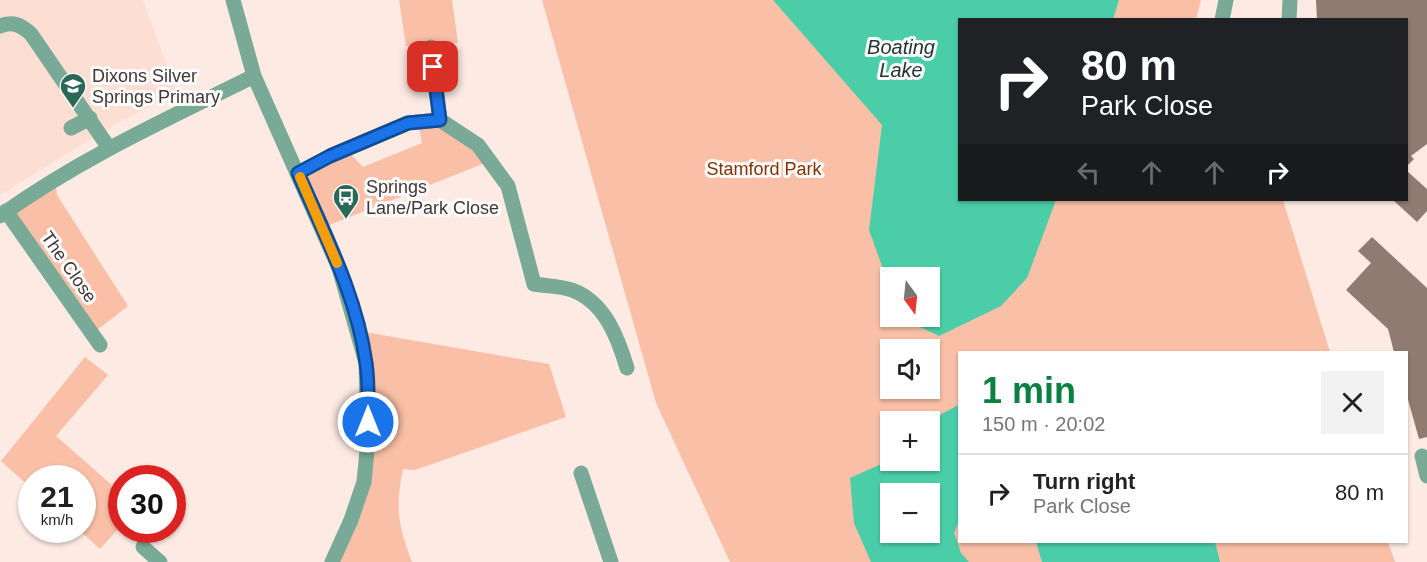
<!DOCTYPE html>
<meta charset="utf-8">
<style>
:root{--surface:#fff;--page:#f2f2f2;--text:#222;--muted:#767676;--line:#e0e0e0;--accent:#0b8043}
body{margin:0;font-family:Arial,sans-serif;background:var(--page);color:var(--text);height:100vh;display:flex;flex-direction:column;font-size:22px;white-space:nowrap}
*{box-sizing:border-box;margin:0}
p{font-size:20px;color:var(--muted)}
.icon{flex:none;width:33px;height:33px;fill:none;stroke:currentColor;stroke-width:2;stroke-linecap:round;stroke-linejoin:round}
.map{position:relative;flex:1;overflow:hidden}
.side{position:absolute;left:958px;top:351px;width:450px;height:192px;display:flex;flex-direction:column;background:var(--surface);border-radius:0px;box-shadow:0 2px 4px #0004}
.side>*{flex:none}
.banner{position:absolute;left:958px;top:18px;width:450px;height:183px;border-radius:0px;box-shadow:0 2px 4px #0004;background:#202124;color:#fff;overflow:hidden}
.needle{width:39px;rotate:165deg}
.fabs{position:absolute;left:880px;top:267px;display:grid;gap:12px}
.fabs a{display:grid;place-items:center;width:60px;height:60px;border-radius:0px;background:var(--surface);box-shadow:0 2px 4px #0004;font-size:30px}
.speed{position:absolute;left:18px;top:465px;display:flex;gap:12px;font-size:30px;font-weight:700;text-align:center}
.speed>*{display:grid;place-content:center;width:78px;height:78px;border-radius:50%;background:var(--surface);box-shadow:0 2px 4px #0004;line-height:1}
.speed small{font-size:15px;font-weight:400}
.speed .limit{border:9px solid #d22;background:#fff;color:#111}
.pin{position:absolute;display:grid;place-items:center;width:51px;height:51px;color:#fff;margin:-26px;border-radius:12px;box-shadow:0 3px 9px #0006}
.me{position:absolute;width:66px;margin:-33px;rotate:0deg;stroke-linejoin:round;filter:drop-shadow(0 0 4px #0008)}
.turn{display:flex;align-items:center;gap:21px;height:126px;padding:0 24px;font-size:27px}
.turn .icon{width:78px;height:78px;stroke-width:2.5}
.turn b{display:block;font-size:42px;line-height:51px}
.lanes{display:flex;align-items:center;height:57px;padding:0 24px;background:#0003;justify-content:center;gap:30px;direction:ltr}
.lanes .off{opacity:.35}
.round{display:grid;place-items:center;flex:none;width:63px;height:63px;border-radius:0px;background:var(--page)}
.headline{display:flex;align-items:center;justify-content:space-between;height:102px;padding:0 24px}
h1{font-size:36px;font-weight:700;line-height:45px;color:var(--accent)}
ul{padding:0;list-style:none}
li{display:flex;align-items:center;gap:18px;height:78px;padding:0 24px;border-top:2px solid var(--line)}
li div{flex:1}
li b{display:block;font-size:22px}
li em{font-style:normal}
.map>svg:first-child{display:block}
.built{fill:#fdded2}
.green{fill:#f9bfa7;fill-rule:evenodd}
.water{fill:#4bcea8;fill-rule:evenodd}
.building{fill:#907b73}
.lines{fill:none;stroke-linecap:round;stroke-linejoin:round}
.minor{stroke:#79a997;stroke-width:15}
.route-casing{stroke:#114b97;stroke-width:15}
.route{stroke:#1a73e8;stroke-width:10}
.slow{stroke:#f59e0b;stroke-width:10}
.labels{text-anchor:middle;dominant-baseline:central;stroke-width:6;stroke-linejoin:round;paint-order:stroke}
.poi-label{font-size:18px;fill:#403734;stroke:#fcfcfc;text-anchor:start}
.park-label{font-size:18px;fill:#843100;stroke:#fcfcfc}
.street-label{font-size:18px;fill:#403734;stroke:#fcfcfc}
.water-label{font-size:20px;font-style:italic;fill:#1f352d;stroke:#fcfcfc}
</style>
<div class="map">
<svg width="1427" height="562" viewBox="0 0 1427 562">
<rect width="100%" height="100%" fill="#fdebe3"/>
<path class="built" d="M0 0H143L177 93 114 125 0 195Z"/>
<path class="green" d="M399 0H452L458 43 406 46Z
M542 0H1201L1196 19 960 20V200H1283L1330 352H960V542H1388L1395 562H730L656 403ZM891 278H930V316H891ZM891 350H930V388H891ZM891 422H930V460H891ZM891 494H930V532H891Z
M440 120 490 161 322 228 298 173 346 149 363 167 422 143 418 122Z
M55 179 57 195 128 306 92 334 6 211Z
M359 331 549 364 566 417 415 470 403 469C395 508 398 525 412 562H332L364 482Z
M85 357 108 375 56 436 121 493V526L100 549 79 530H82V478H32L31 488 1 461Z"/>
<path class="water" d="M773 0H1119L1113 19 960 20V200H1056L1027 278 1001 306 939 336 901 318 930 316V278H891V291L869 230 882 125Z
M960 404V519L954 533 961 553 969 562H871L854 523 850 478 890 460 895 465 901 461 930 460 929 421ZM891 494H930V532H891Z
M1036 542H1215L1220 562H1042Z"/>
<path class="building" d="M1316 0H1427V144L1411 156 1414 159 1407 166V20H1317Z
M1407 171 1427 189V211L1417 222 1393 200H1407Z
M1372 237 1427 288V437L1419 439 1407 396V352H1394L1388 329 1346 290 1371 263 1358 251Z"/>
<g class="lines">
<path class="minor" d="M233 0 254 76 339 268 366 363 368 440 364 482 351 520 332 562
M1222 20 1226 0
M1289 20 1290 0
M0 26C13 21 21 25 31 34L109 148
M440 120 478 145 508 186 534 284C546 286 561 286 572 290 605 302 618 338 627 368
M71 128 90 118
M298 173 330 156 408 123 440 120 431 47
M6 211 100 345
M0 216C79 159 167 119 254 76
M1422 456 1427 476
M581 473 611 562
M143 547 160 562"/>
</g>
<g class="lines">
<g class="route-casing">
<path id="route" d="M368 422C368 403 369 382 366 363 357 296 324 233 298 173L330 156 408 123 440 120 433 67"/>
</g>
<use href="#route" class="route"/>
<path class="slow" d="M300 177 337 263"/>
</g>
<defs>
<g id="school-pin" transform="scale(1.35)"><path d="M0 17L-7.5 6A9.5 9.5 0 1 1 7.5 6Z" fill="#2a6956" stroke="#fcfcfc"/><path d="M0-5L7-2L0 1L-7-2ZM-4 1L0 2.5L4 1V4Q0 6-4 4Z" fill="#fff"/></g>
<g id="bus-pin" transform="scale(1.35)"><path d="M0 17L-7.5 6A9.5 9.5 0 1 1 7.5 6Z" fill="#2a6956" stroke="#fcfcfc"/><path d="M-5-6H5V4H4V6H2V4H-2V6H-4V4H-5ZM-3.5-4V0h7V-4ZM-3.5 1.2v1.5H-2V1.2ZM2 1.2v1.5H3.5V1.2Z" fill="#fff"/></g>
</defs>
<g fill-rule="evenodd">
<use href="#school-pin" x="73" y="86"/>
<use href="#bus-pin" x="346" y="197"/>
</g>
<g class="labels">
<g class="poi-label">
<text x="92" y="76">Dixons Silver<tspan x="92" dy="21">Springs Primary</tspan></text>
<text x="366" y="187">Springs<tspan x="366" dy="21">Lane/Park Close</tspan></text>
</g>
<g class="park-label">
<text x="764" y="169">Stamford Park</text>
</g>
<g class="street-label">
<text transform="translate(69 267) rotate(55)">The Close</text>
</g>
<g class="water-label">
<text x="901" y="47">Boating<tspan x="901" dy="23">Lake</tspan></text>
</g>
</g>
</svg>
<div class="fabs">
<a><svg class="needle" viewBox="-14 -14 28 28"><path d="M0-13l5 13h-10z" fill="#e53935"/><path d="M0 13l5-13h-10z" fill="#767676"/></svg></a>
<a><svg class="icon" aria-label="sound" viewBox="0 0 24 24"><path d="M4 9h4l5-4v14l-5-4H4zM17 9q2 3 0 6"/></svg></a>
<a>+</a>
<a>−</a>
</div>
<div class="speed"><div>21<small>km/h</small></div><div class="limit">30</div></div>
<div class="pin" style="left:433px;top:67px;background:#d93025"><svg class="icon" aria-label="arrive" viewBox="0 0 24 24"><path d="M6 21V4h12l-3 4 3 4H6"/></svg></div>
<svg class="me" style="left:368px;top:422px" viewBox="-20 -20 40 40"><circle r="17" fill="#1a73e8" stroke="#fff" stroke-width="3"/><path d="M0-11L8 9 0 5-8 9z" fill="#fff"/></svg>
<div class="banner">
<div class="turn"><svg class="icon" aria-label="right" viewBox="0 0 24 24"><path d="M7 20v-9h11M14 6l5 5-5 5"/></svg><div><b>80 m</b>Park Close</div></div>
<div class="lanes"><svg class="icon off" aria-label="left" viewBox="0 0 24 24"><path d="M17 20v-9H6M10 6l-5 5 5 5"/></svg><svg class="icon off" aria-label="ahead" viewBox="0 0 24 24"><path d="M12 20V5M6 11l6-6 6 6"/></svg><svg class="icon off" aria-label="ahead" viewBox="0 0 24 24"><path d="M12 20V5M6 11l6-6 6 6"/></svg><svg class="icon" aria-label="right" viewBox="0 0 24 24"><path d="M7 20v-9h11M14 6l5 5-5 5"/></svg></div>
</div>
<section class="side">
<div class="headline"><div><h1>1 min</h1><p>150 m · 20:02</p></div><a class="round"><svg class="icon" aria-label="close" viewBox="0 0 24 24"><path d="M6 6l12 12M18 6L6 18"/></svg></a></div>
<ul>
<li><svg class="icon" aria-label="right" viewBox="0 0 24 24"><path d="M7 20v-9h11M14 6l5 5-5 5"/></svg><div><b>Turn right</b><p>Park Close</p></div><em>80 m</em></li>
</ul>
</section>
</div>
